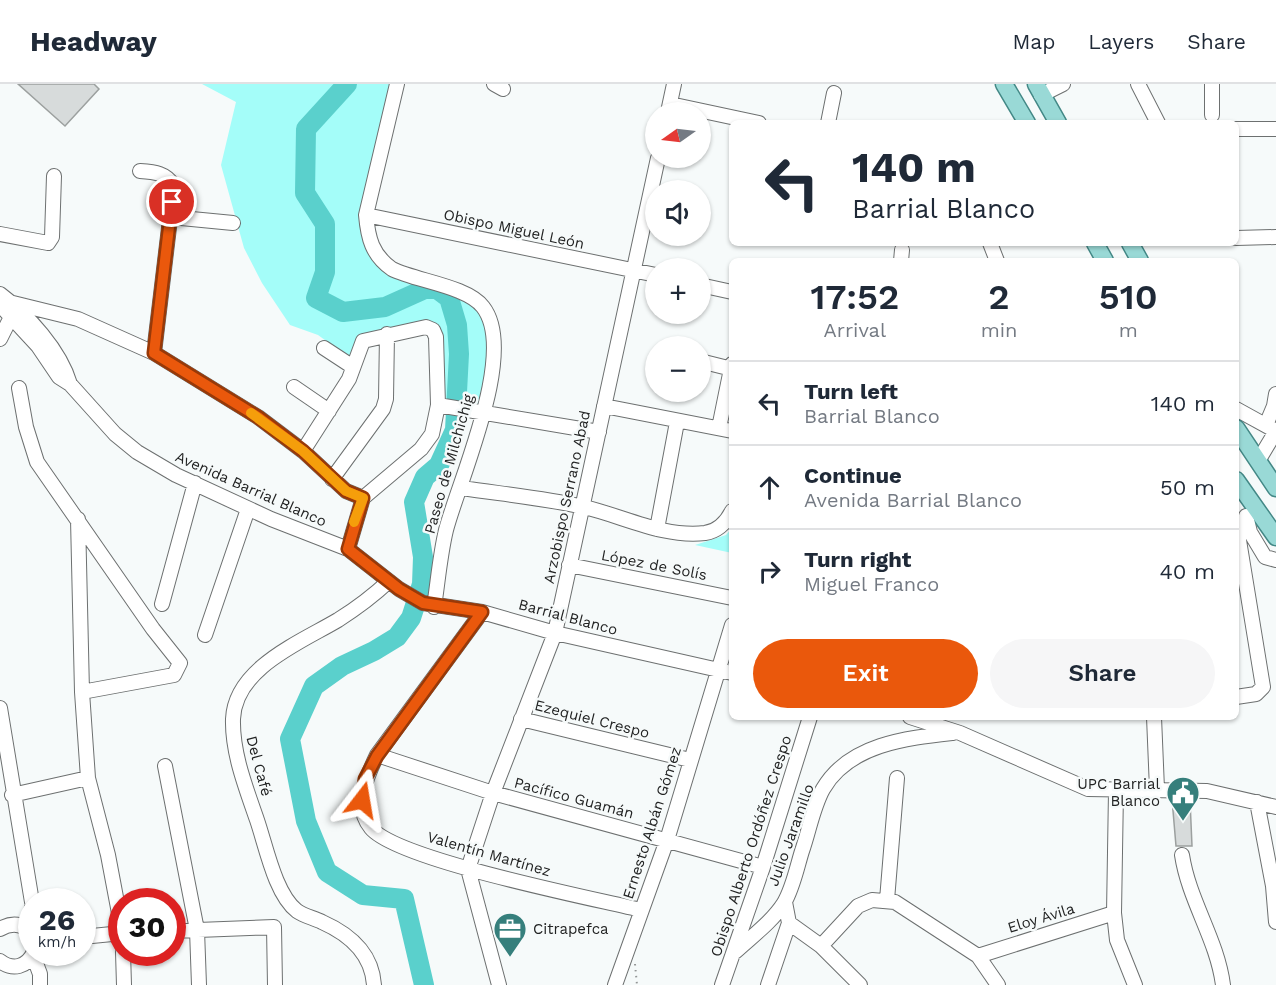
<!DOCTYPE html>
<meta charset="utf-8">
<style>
:root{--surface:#fff;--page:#f6f6f7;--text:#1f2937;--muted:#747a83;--line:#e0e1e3;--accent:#ea580c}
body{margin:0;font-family:"Work Sans",sans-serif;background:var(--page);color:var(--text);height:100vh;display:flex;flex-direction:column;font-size:22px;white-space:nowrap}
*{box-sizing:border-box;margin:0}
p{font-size:20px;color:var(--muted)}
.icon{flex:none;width:33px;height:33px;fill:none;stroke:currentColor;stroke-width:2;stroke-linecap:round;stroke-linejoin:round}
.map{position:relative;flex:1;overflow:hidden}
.details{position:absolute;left:729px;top:174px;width:510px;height:462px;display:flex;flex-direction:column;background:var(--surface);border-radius:9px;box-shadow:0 2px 4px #0004}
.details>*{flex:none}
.hud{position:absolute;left:729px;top:36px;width:510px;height:126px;border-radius:9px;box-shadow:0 2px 4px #0004;background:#fff;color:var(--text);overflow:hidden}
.needle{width:39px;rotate:256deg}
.fabs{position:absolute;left:645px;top:18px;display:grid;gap:12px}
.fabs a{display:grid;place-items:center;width:66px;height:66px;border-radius:50%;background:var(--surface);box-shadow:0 2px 4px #0004;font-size:30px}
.speed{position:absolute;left:18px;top:804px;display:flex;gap:12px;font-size:30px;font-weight:700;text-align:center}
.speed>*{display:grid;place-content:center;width:78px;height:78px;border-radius:50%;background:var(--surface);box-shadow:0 2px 4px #0004;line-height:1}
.speed small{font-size:15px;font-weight:400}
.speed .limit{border:9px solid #d22;background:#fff;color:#111}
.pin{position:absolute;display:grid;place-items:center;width:51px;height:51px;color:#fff;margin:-26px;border:3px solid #fff;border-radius:50%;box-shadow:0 2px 6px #0007}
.me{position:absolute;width:66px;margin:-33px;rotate:14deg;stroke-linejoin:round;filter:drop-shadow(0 0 4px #0008)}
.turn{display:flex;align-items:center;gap:21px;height:126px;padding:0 24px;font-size:27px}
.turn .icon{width:78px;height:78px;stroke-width:2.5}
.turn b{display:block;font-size:42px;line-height:51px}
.eta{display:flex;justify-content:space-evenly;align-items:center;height:102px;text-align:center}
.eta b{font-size:36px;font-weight:600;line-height:42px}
.button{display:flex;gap:12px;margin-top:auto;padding:12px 24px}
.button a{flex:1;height:69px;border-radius:36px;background:var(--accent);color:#fff;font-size:24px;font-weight:600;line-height:69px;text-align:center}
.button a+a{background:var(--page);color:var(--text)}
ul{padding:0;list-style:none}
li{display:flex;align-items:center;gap:18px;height:84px;padding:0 24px;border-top:2px solid var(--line)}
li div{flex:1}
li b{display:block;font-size:22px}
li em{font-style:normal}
header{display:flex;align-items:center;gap:36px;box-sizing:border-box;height:84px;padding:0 30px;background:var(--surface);border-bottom:2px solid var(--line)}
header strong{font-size:28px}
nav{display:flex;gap:33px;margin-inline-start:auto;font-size:21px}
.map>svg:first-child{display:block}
.green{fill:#a4fdf9}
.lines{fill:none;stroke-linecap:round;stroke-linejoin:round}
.river{stroke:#5ad0cc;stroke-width:20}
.building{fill:#d7dbdb;stroke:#9ca09f;stroke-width:1.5}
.minor-casing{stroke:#6d7070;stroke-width:16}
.major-casing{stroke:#438886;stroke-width:19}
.path{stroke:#939696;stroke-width:2;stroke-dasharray:1.5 4.5;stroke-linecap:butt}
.minor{stroke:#fff;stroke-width:14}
.major{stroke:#99d9d6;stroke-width:16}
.route-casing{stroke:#983908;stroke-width:15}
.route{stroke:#ea580c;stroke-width:10}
.slow{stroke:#f59e0b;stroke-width:10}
.labels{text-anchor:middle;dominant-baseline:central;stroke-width:5;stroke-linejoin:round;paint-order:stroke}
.street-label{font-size:15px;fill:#222323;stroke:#f6fafa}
.poi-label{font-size:15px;fill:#222323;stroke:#f6fafa;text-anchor:end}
</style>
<header>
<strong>Headway</strong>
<nav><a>Map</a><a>Layers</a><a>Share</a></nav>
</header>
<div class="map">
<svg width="1276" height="901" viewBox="0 0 1276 901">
<rect width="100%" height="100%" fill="#f6fafa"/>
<path class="green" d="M202 0H392L361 130C367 239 481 170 491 261 493 277 483 307 480 325L446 320 439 242 427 237 361 255 351 275 318 251 290 241 262 199 244 164 221 81 236 18Z
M732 444V469L695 461 726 451Z"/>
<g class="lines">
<path class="river" d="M347 0 306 45 305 109 325 140V188L316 214 343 228 385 223 425 205H437L449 214 457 241 459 270 455 346 439 381 425 393 414 418 423 473 422 500 411 534 397 553 374 567 342 582 314 602 290 655 306 737 327 788 363 811 404 815 424 901"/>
</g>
<path class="building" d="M18 0H94L99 5 65 42Z
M1172 715 1190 716 1192 762H1176Z"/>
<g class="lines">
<g class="minor-casing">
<path id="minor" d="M397 0 366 131C368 154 372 171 392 185 416 197 467 202 483 223 518 268 459 396 446 446 440 471 438 497 434 523
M494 0 503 5
M1138 0 1158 39
M1212 0V31
M1041 11 1063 0
M670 20 759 39
M668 28 674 0
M828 39 834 9
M1236 45H1276
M140 87C155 88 166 89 174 102L154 269
M366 131 656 191
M171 133 233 139
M0 150 48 159 52 153 54 92
M1236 154 1276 153
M990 159 997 177
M901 177 902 166
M700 201 732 208
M0 210C28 231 60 266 70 300
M0 221 38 262 59 293 70 300 115 350 137 368 176 391 271 435 348 465 399 505 423 519 482 528 555 549 732 589
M0 255 11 233 13 219 78 235 154 269 258 333 303 367 346 407 363 414
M324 264 353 283
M700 277 732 285
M294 303 329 327
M19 304 26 343 37 378 153 545 180 579 174 591 82 608
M438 321 599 348
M604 322 732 347
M1236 325 1276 347
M1266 341 1274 322 1276 310
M719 344 732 280
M303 367 349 295 363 257 426 243 433 246 436 253 438 321 432 350 421 365 363 414 348 465
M1258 377 1276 347
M332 395 383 325 386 315 387 250
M462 404C502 410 544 414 584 423 623 432 664 454 705 449 718 447 726 439 732 427
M1246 432 1250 448 1265 473 1276 476
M78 435 82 608 88 694 108 771 122 845
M1236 438 1263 603 1256 610 1236 613
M657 445 677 338
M569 481 732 514
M162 520 195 399
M482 528 377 671C366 694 353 722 371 744 397 776 592 814 641 826
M205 551 248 425
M0 624 32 818
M910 633 960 649 1088 705 1207 707 1276 723
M1154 633 1157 705
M521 635 690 676
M377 671 493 709 763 783
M165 682 197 846 199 901
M1116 707 1114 829 1117 856 1135 901
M12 711 88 694
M1257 718 1273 802 1276 838
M1182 771C1189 817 1217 855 1223 901
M468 785 493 709 555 549 658 74
M468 785 499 901
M887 816 897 694
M785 818 789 839 821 862 860 901
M0 845C12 838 23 839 32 850
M30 847 32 822
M172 847 274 843 275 901
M82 853 122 849
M821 862 858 822 872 816 895 818 978 872 998 901
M123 868 124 901
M735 868C751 853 772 838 784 819 793 804 797 783 802 767 809 747 813 723 823 705 849 660 907 654 953 649
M33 871 40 890V901
M978 872 1114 829
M0 877C13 887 27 883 34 868
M374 901C372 869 349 850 322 838 314 834 304 832 297 827 275 810 266 762 257 736 246 704 232 669 233 635 235 584 301 558 338 536 357 524 373 512 389 497
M615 901 667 756 732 541
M722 901 763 783 810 633
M768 901 789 839"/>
</g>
<g class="major-casing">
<path id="major" d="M1004 0 1027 39
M1036 0 1058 39
M1095 159 1105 177
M1130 159 1140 177
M1236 344 1276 404
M1236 396 1276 453"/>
</g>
<path class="path" d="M635 880 637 901"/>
<use href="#minor" class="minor"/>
<use href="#major" class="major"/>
</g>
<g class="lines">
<g class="route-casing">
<path id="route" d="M172 118 154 269 258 333 303 367 346 407 363 414 348 465 399 505 423 519 482 528 377 672 365 695 362 716"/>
</g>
<use href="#route" class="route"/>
<path class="slow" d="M251 329 303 367 346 407 363 414 354 438"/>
</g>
<defs>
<g id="civic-pin" transform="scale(1.725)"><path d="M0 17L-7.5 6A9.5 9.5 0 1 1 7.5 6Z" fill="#367f7c" stroke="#f6fafa"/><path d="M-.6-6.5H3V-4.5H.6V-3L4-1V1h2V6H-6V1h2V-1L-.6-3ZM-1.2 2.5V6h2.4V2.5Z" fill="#fff"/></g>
<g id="office-pin" transform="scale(1.725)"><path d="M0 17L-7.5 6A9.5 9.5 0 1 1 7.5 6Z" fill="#367f7c" stroke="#f6fafa"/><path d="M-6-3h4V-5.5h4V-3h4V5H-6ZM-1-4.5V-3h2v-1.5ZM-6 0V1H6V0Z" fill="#fff"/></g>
</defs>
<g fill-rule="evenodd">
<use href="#civic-pin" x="1183" y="709"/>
<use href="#office-pin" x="510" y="845"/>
</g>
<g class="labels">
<g class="street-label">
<text transform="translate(514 145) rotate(12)">Obispo Miguel León</text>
<text transform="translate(449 380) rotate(-74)">Paseo de Milchichig</text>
<text transform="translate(251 405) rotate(24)">Avenida Barrial Blanco</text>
<text transform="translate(567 413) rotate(-78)">Arzobispo Serrano Abad</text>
<text transform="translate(654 481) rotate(11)">López de Solís</text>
<text transform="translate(568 533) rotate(15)">Barrial Blanco</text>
<text transform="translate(592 635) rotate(14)">Ezequiel Crespo</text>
<text transform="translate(259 682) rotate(75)">Del Café</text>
<text transform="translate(574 714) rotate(15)">Pacífico Guamán</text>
<text transform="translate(652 739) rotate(-72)">Ernesto Albán Gómez</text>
<text transform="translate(791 751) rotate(-70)">Julio Jaramillo</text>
<text transform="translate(751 762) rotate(-72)">Obispo Alberto Ordóñez Crespo</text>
<text transform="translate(489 770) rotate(16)">Valentín Martínez</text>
<text transform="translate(1041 834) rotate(-17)">Eloy Ávila</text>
</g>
<g class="poi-label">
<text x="1160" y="700">UPC Barrial<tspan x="1160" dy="17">Blanco</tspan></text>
<text x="533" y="845" text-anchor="start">Citrapefca</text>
</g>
</g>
</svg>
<div class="fabs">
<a><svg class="needle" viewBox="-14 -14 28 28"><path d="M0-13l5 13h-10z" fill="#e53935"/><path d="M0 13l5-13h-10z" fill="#747a83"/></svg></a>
<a><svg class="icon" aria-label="sound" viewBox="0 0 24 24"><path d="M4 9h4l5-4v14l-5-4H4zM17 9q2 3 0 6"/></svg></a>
<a>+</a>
<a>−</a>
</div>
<div class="speed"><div>26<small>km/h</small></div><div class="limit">30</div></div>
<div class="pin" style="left:172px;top:118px;background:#d93025"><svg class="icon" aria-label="arrive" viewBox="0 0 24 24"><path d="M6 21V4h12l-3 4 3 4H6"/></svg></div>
<svg class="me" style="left:362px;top:716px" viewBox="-20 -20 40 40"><path d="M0-17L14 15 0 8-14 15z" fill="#ea580c" stroke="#fff" stroke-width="4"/></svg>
<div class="hud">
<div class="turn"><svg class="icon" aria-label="left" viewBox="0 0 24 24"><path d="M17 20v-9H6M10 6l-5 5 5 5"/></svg><div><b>140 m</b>Barrial Blanco</div></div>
</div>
<section class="details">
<div class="eta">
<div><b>17:52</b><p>Arrival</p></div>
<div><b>2</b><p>min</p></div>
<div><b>510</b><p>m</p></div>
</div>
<ul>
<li><svg class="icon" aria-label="left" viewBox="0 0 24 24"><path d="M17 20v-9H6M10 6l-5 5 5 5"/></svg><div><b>Turn left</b><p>Barrial Blanco</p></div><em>140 m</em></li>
<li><svg class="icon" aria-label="ahead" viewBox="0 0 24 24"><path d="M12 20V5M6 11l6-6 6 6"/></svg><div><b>Continue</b><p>Avenida Barrial Blanco</p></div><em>50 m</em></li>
<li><svg class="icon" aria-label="right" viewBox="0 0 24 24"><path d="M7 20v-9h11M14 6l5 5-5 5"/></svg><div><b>Turn right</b><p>Miguel Franco</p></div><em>40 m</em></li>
</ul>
<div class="button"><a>Exit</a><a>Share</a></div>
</section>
</div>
